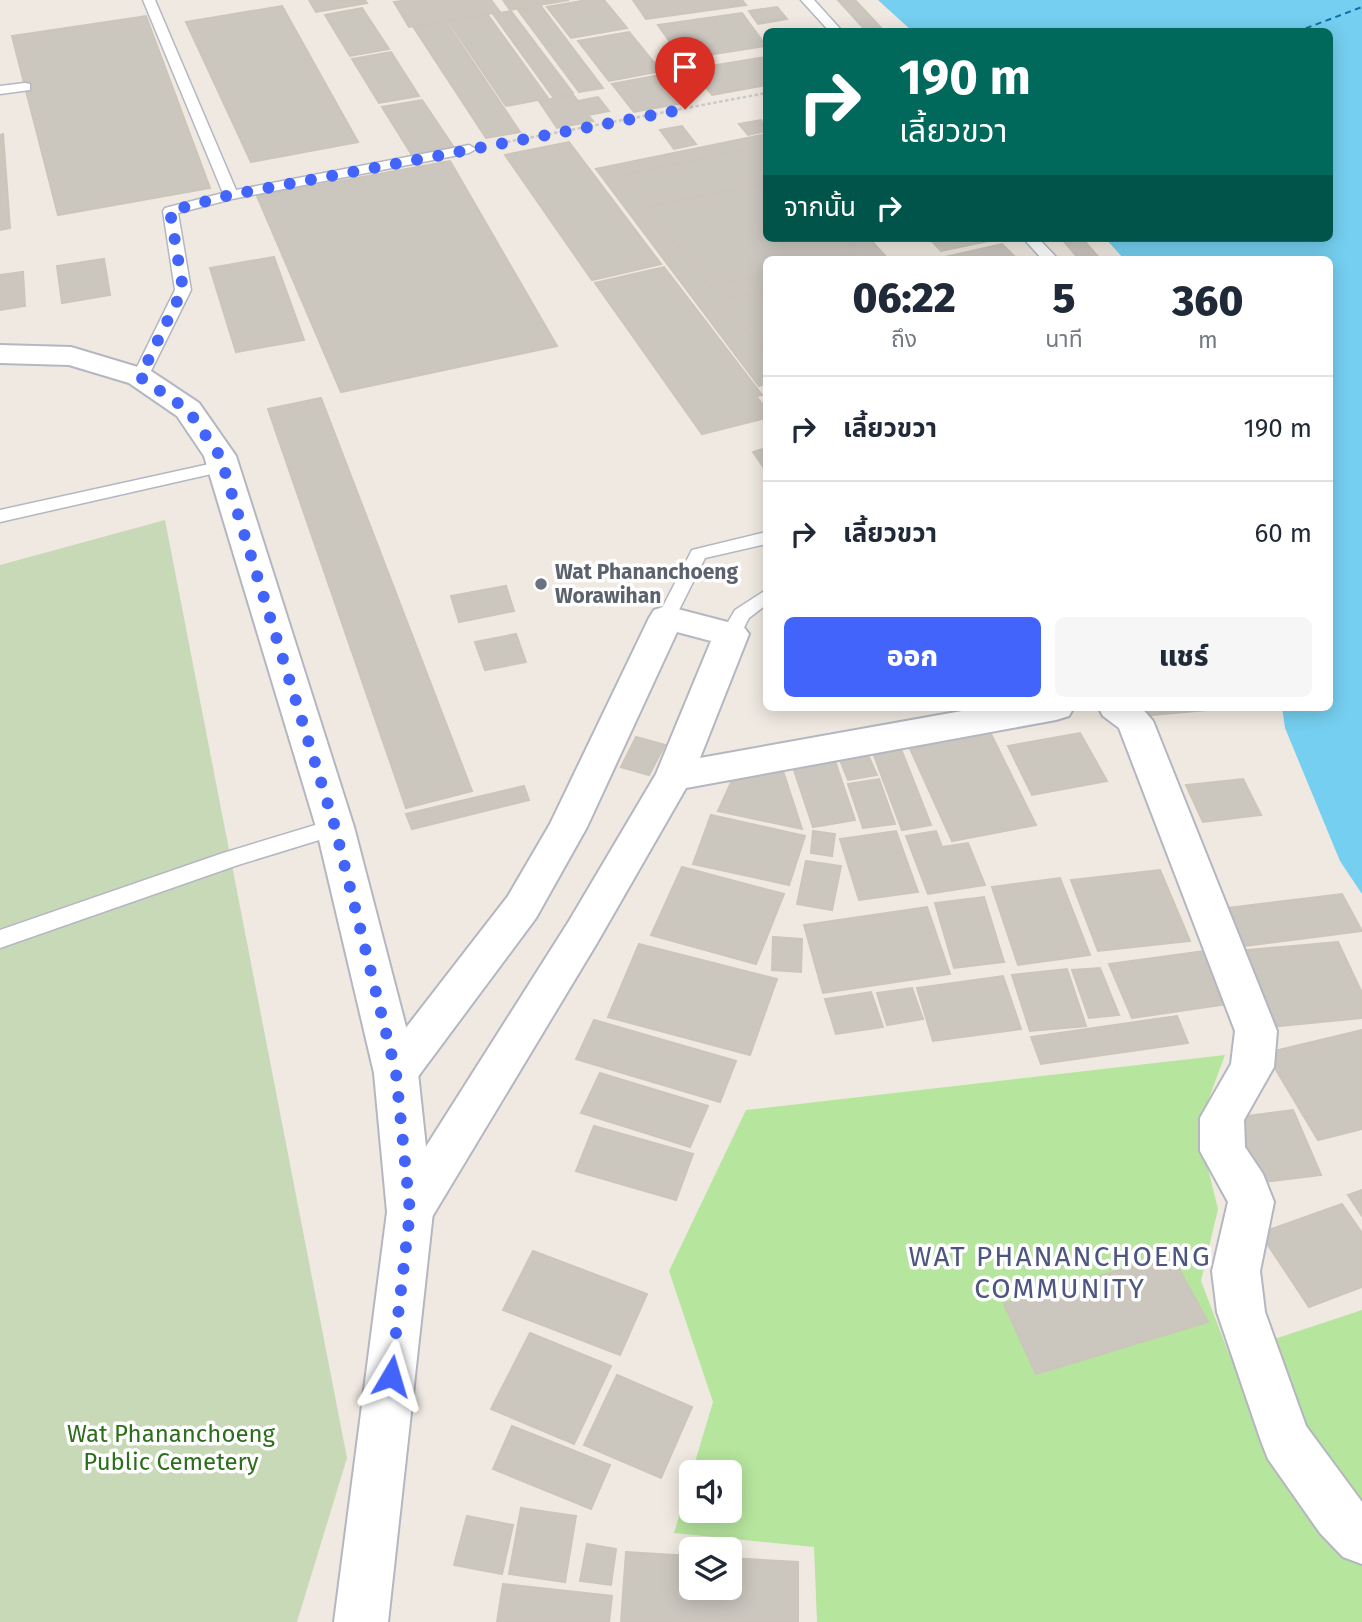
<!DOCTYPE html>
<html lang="th">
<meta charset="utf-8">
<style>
:root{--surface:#fff;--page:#f6f6f7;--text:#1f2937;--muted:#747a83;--line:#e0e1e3;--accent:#4264fb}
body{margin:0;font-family:"Fira Sans","Noto Sans Thai",sans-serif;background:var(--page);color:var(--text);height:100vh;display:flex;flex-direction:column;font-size:26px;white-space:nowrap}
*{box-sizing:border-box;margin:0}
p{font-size:23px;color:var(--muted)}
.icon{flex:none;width:38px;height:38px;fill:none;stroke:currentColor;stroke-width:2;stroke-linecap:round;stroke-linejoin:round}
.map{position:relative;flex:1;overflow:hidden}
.panel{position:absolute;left:763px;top:256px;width:570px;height:455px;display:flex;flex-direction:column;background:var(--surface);border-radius:10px;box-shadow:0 4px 18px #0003}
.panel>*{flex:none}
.banner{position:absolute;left:763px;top:28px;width:570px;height:214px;border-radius:10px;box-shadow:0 4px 18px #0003;background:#00695c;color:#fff;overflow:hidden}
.fabs{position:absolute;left:679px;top:1460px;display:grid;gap:14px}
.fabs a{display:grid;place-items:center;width:63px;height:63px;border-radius:10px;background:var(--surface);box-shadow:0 4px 18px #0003;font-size:35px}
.pin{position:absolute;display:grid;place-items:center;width:60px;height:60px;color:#fff;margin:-72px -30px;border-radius:50% 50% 50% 0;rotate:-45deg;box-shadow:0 0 7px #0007}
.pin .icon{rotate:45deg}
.me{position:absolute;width:77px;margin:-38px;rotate:7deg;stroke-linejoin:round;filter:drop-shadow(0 0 5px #0008)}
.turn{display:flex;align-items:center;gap:24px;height:147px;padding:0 21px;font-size:32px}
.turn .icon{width:91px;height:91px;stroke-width:2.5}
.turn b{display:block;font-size:49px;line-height:60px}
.then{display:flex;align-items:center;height:66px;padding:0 21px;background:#0003;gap:14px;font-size:26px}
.eta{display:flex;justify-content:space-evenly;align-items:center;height:119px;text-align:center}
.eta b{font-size:42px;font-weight:800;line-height:49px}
.button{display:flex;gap:14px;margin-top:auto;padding:14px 21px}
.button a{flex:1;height:80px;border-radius:10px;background:var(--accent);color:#fff;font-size:28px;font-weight:800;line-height:80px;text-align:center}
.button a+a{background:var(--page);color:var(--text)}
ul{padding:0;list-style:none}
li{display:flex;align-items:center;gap:21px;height:105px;padding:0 21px;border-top:2px solid var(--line)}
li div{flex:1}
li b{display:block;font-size:26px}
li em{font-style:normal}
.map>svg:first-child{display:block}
.green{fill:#b6e59e}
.cemetery{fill:#c8d9b8}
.water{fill:#75cff0}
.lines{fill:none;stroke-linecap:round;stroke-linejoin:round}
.ferry{stroke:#0d6fa3;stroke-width:2;stroke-dasharray:6 4.5;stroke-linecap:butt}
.building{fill:#cbc7bf;stroke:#cbc5ba;stroke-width:2}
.service-casing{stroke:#b4b7c1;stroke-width:3}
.minor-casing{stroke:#b4b7c1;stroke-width:4}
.secondary-casing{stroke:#b4b7c1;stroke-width:4}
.path{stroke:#c9c9c9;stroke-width:2.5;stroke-dasharray:3.5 2.5;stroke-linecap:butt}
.service{fill:#fff;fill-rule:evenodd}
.minor{fill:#fff;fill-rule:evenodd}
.secondary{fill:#fff;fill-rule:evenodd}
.route{stroke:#4264fb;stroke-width:12;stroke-dasharray:0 21.6}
.worship-dot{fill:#6b7280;stroke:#fff;stroke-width:2.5}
.labels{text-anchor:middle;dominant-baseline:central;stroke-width:7;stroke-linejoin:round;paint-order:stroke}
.worship-label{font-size:21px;font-weight:bold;fill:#5b616d;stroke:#fff;text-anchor:start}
.near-park-label{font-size:24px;fill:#2c6e1b;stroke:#fff}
.near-neighbourhood-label{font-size:28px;letter-spacing:2px;fill:#4d5680;stroke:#fff}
</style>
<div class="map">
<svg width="1362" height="1622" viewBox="0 0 1362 1622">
<rect width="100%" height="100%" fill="#efe9e1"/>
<path class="green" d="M1225 1055 1198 1128 1218 1209 1201 1281 1229 1354 1362 1310V1622H817L814 1547 674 1533 691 1475V1510H730V1472H692L713 1402 669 1271 746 1110Z"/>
<path class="cemetery" d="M165 520 347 1458 297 1622H0V565Z"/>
<path class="water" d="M878 0H1362V894L1340 861 1285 728 1282 707H1330V259H1124L1105 238H1330V32L912 31Z"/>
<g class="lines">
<path class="ferry" d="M1296 32 1362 7"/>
</g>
<path class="building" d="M309 0H365L367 3 316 12Z
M409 0H491L500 12 409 27 394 2Z
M503 0H569L510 10Z
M587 0H604L627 28 571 38 547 7Z
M633 0H742L746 5 646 19Z
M838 0H855L885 32H867Z
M282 6 358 142 251 162 186 22Z
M541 6 603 88 579 92 518 10Z
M777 7 787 19 758 24 749 11Z
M362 8 389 49 350 56 325 15Z
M511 11 573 93 553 97 493 14Z
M742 13 766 46 682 59 658 25Z
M488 15 548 98 506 106 448 21Z
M146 16 210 188 58 215 12 36Z
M446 22 520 132 486 138 414 28Z
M629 32 661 71 609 81 578 41Z
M391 52 419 96 379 103 352 59Z
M766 57V85L712 95 692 69Z
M665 74 688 102 634 112 612 84Z
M573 95 578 101 598 97 609 111 588 115 593 121 557 128 539 101Z
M422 100 453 146 412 155 382 107Z
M761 120 766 131 748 135 739 124Z
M682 126 696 144 674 149 660 130Z
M3 134 10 228 0 230V135Z
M766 134V151L762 146 623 175 709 287 766 274V290L724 300 766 356V384L759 386 596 169Z
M569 142 661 264 592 280 505 155Z
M762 146 766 151V183L648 207 623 175Z
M450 161 557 346 341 392 257 196Z
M766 183V238H844L857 253 832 259H766V274L709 287 648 207Z
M844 238H869L888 259H832L857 253Z
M929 238H1003L941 251Z
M1061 238H1082L1100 259H1079Z
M1002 244 1017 259H936Z
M274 257 304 340 236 352 210 268Z
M104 259 110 295 62 303 57 266Z
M664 267 762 395 756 396 764 406H766V418L702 434 595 283Z
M23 272 25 306 0 310V275Z
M766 290V356L724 300Z
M321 398 472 791 406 808 268 409Z
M766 448V471L753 452Z
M506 586 514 611 459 622 451 596Z
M516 634 526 662 485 670 475 642Z
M1137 707H1228L1229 708 1142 716Z
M988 728 1036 825 952 841 907 742Z
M1080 733 1107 781 1032 795 1008 746Z
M636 737 665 745 649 775 621 767Z
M901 749 931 825 902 830 873 753Z
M868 755 877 775 848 780 840 760Z
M835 761 855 820 813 827 793 767Z
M783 771 802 829 718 811 734 776Z
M879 779 895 824 863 828 848 784Z
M1243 779 1261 815 1203 822 1186 785Z
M524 786 529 800 412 829 406 814Z
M711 815 805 836 789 885 693 864Z
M813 831 835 834 832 856 811 853Z
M896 831 918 892 859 900 840 839Z
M936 831 942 847 968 843 985 885 928 894 906 836Z
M806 861 841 866 832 910 797 904Z
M682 867 784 894 756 964 651 935Z
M1160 870 1190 941 1098 951 1071 880Z
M1060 878 1090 955 1018 965 992 887Z
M1342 894 1362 931 1245 946 1227 908Z
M984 897 1004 962 954 968 935 903Z
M927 907 950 974 823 993 804 925Z
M773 937 802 939 801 972 772 970Z
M1338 942 1362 993V1018L1269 1027 1236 951Z
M639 944 777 979 750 1055 608 1017Z
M1204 951 1228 1004 1132 1018 1109 964Z
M1100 968 1119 1015 1089 1018 1072 970Z
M1067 969 1086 1026 1030 1031 1012 975Z
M1003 976 1021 1029 933 1041 917 988Z
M912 988 923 1019 887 1025 877 993Z
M871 992 883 1027 836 1034 825 999Z
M1177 1016 1188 1043 1041 1064 1031 1037Z
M594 1020 736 1061 720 1102 576 1059Z
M1362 1030V1129L1318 1140 1266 1053Z
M600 1073 708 1106 690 1147 581 1113Z
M1293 1110 1321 1175 1256 1183 1231 1118Z
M594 1126 693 1154 676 1200 576 1171Z
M1362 1190V1216L1348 1195Z
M1342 1204 1362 1233V1287L1309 1307 1260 1233Z
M533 1251 647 1294 620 1355 503 1310Z
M1171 1255 1208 1322 1036 1374 1004 1304Z
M530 1333 611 1366 574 1444 491 1409Z
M617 1375 692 1407 661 1478 584 1445Z
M512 1426 610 1465 591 1509 493 1469Z
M521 1508 576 1516 565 1582 509 1574Z
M467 1516 513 1525 502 1574 454 1565Z
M587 1544 616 1549 611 1585 580 1581Z
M626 1552 691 1556V1587H730V1558L798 1562V1622H621Z
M503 1584 612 1596 609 1622H497Z"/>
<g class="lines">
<g class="service-casing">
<path id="service" d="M143 0H155L236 190 469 145 476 149 469 153 232 199 178 213 191 290 148 377 140 382 132 377 175 290 163 211 165 208 223 193Z
M801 0H814L843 32H830Z
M25 83 30 84V90L0 94V86Z
M1023 238H1038L1058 259H1042Z
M223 461 232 466 229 470 0 522V510Z
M766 532V544L705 558 673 622H659L657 618 692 550Z
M766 590V605L749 618 738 639H724L721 634 735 610Z
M335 819 342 821 346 827 342 833 238 865 0 948V930L223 853Z"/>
</g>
<g class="minor-casing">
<path id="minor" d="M666 606 743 626 749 634 700 758 984 707H1074L1069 716 1056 720 686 788 597 943 426 1227 410 1233 394 1227 387 1212 394 1197 569 921 656 774 711 641 677 632 587 827 536 918 411 1086 396 1091 381 1086 374 1073 381 1060 508 896 550 824 649 618 654 610Z
M1098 707H1141L1153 721 1277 1031 1274 1067 1244 1120 1245 1147 1263 1174 1274 1202 1260 1271 1265 1312 1306 1426 1362 1502V1564L1343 1557 1320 1533 1268 1459 1261 1441 1217 1312 1212 1271 1228 1202 1200 1151V1118L1231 1064 1235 1031 1119 728 1103 716Z"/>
</g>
<g class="secondary-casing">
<path id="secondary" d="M0 345 71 347 151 371 199 403 236 456 354 827 418 1073 433 1212 388 1622H334L387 1212 374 1073 316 827 204 456 177 416 129 383 69 365 0 363Z"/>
</g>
<path class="path" d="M501 143 766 93"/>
<use href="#service" class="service"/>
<use href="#minor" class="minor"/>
<use href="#secondary" class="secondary"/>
</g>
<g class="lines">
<path class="route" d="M391 1376 410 1212 396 1073 335 827 220 456 188 410 140 377 183 289 170 211 230 195 685 109"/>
</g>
<circle class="worship-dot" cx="541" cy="584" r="7"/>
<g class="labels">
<g class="worship-label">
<text x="555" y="572">Wat Phananchoeng<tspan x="555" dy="24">Worawihan</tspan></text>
</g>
<g class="near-park-label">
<text x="171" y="1434">Wat Phananchoeng<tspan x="171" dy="28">Public Cemetery</tspan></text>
</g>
<g class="near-neighbourhood-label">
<text x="1060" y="1256">WAT PHANANCHOENG<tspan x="1060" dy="32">COMMUNITY</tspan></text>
</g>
</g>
</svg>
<div class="fabs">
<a><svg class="icon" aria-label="sound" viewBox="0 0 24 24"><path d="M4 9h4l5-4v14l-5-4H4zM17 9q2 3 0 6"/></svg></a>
<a><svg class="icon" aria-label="layers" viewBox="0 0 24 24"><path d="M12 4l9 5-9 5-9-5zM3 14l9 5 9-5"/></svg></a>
</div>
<div class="pin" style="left:685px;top:109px;background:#d93025"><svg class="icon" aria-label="arrive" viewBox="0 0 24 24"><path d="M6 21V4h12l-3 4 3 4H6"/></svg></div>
<svg class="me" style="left:391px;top:1376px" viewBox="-20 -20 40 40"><path d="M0-17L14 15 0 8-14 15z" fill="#4264fb" stroke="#fff" stroke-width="4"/></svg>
<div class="banner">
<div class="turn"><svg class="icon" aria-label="right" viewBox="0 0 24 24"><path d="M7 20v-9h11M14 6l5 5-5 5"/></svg><div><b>190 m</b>เลี้ยวขวา</div></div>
<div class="then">จากนั้น<svg class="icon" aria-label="right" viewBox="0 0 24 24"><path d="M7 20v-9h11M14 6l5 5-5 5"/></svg></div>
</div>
<section class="panel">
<div class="eta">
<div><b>06:22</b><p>ถึง</p></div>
<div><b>5</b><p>นาที</p></div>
<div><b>360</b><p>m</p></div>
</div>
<ul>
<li><svg class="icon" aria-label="right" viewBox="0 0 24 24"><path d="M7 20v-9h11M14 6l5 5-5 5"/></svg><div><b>เลี้ยวขวา</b></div><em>190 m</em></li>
<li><svg class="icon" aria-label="right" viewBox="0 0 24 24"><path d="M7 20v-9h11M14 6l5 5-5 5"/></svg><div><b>เลี้ยวขวา</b></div><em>60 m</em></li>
</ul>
<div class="button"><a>ออก</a><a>แชร์</a></div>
</section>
</div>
